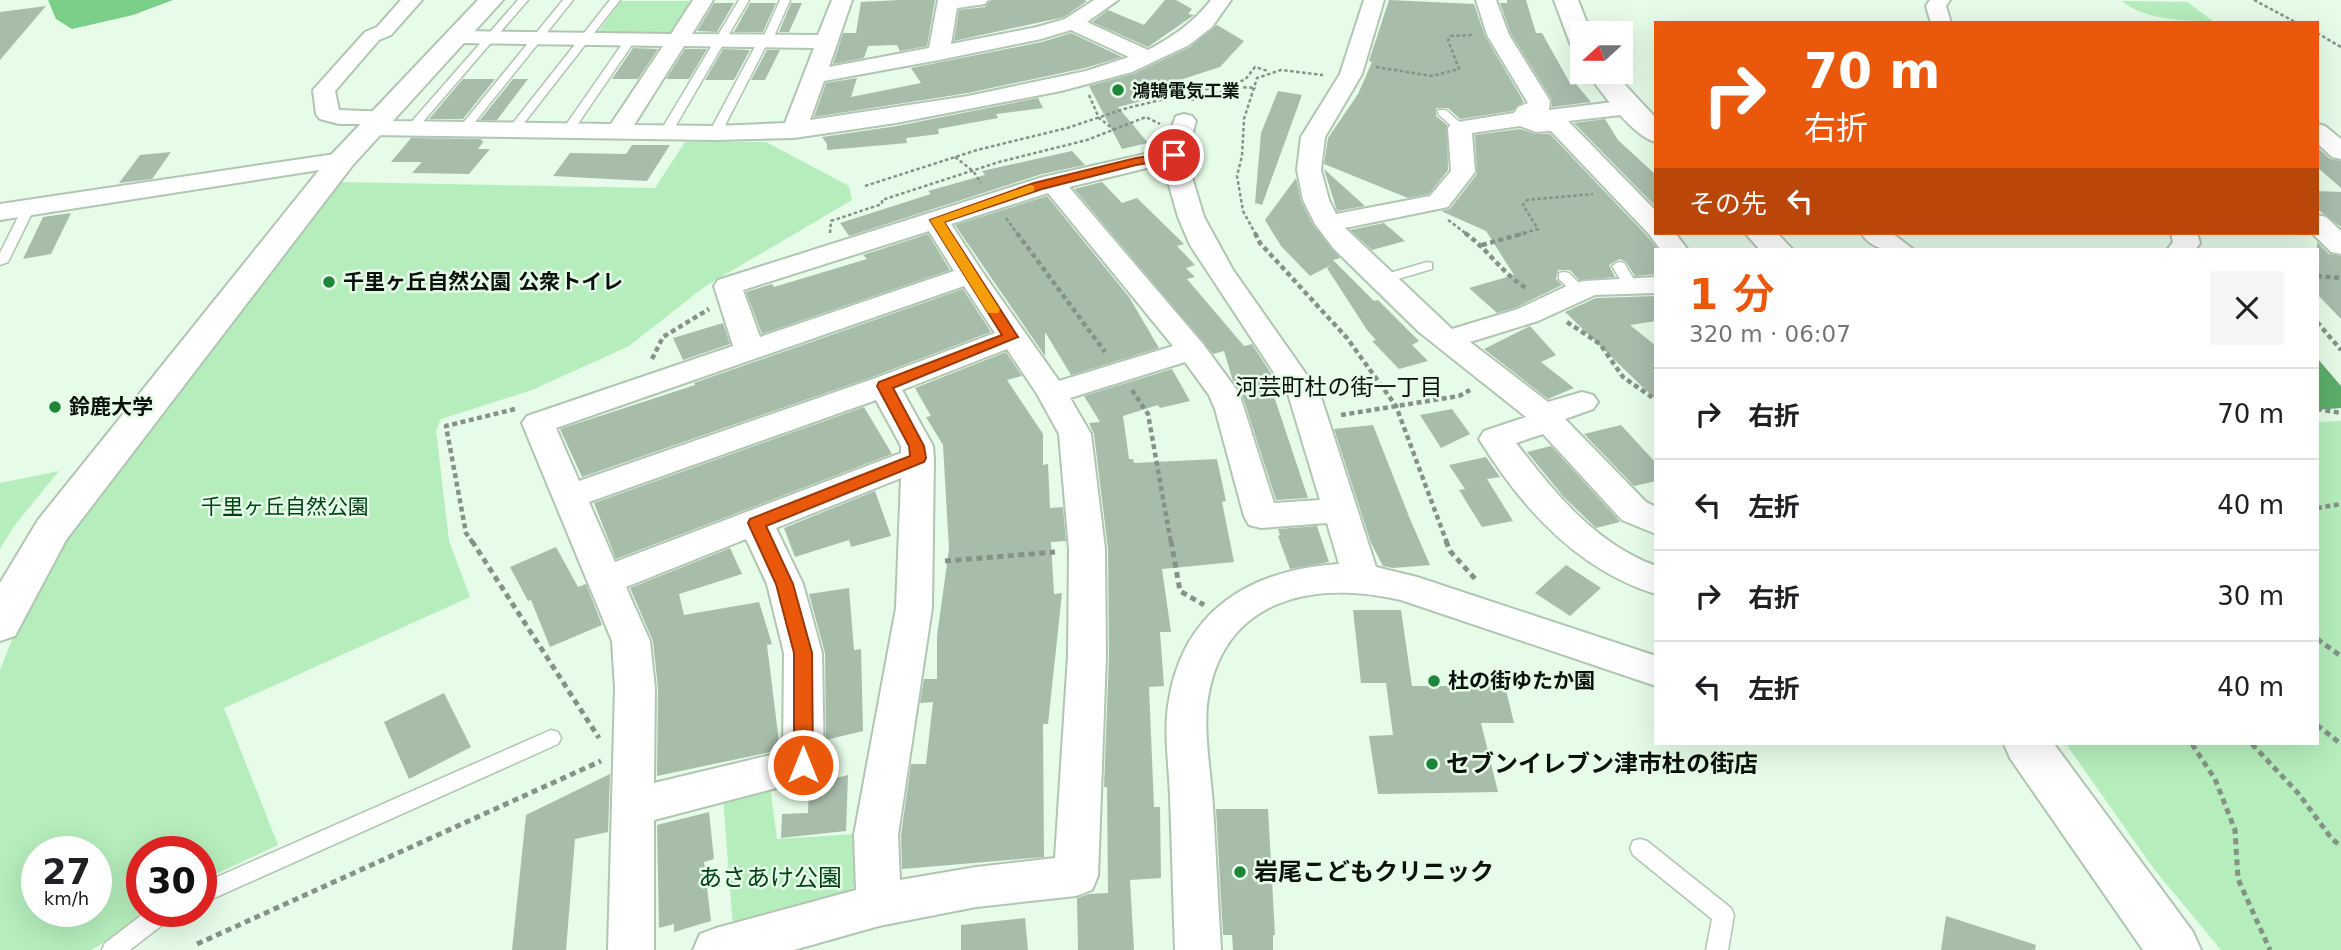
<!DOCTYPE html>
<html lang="ja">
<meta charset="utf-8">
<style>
:root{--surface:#fff;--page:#f6f6f6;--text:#202124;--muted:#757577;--line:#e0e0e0;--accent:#ea580c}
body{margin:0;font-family:"DejaVu Sans","Noto Sans JP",sans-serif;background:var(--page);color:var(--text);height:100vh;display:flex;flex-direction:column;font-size:26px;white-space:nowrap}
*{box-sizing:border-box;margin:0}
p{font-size:23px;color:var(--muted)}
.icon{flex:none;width:38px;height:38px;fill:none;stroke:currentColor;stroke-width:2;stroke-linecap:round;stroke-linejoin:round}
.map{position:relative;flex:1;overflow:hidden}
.sheet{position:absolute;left:1654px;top:248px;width:665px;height:497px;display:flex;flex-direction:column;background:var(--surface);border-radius:0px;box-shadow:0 7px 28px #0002}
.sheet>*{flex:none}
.banner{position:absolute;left:1654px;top:21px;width:665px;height:214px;border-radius:0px;box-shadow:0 7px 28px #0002;background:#ea580c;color:#fff;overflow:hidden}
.needle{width:46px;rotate:249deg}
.controls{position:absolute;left:1570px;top:21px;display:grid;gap:14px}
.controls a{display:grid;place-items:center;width:63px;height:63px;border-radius:0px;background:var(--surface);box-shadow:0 7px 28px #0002;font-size:35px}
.speed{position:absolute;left:21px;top:836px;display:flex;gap:14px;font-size:35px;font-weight:700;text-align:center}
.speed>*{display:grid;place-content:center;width:91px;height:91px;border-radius:50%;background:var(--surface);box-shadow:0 7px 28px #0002;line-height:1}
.speed small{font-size:18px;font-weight:400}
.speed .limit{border:10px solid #d22;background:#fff;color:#111}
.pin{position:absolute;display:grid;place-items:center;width:60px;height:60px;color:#fff;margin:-30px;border:4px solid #fff;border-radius:50%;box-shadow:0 2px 7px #0007}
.me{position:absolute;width:77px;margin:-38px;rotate:0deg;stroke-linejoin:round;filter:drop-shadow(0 0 5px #0008)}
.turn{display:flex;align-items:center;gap:24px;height:147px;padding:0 35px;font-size:32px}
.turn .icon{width:91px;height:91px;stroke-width:2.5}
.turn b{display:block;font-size:49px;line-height:60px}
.then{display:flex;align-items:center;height:66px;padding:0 35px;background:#0003;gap:14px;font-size:26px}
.round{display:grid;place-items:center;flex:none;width:74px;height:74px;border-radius:0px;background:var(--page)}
.headline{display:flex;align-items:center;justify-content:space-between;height:119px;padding:0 35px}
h1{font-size:42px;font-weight:600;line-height:52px;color:var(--accent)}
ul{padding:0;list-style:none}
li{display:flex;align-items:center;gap:21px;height:91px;padding:0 35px;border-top:2px solid var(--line)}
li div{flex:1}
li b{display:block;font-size:26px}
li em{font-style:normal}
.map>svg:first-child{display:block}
.green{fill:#b5edbc;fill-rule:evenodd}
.forest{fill:#7bce88}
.water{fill:#5cae6a}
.building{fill:#a8bcaa}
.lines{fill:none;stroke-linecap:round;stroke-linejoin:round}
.service-casing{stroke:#b0c5b2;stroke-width:3}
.minor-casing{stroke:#b0c5b2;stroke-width:4}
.tertiary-casing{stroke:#b0c5b2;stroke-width:4}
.path-far2{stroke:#859386;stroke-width:2.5;stroke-dasharray:3.5 2.5;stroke-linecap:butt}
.path-far1{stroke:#859386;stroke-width:4.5;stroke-dasharray:5 3.5;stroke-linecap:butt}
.path{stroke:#859386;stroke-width:5;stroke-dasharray:6 4.5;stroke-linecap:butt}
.service{fill:#fff;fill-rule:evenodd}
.minor{fill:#fff;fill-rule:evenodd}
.tertiary{fill:#fff;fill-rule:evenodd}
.route{fill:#ea580c;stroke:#983908;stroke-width:2}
.slow{fill:#f59e0b}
.poi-dot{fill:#1e863b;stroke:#e6fbe8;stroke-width:2.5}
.labels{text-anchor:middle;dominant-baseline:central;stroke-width:5;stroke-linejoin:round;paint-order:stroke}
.far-poi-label{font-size:18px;font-weight:bold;fill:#0b120c;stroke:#e6fbe8;text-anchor:start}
.poi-label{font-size:21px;font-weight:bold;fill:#0b120c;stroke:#e6fbe8;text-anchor:start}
.park-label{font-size:21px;fill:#014216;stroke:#e6fbe8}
.neighbourhood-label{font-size:23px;fill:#0b120c;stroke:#e6fbe8}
.near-poi-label{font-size:24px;font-weight:bold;fill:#0b120c;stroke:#e6fbe8;text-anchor:start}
.near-park-label{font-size:24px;fill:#014216;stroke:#e6fbe8}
</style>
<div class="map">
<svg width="2341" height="950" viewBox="0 0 2341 950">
<rect width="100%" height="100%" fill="#e6fbe8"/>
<path class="green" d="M621 1H690L668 35H596Z
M2122 1 2187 2 2213 21C2185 21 2144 20 2122 1Z
M685 142H766L849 186 852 200 704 287 629 346 532 390 441 419 436 430 449 541 470 597 224 708 278 845 201 881V852H142V912H145L108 940 91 950H0V670L28 600 64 536 338 182 655 188ZM37 852H96V912H37Z
M2341 421V950H2221L2154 869 2066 744H2317V422Z
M59 471 14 526 0 549V483Z
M770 786 777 839 855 834 858 877 851 892 733 928 723 797Z"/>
<path class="forest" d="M48 0H173L133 15 72 29 56 19Z"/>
<path class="water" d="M2317 358 2341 386V408L2317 410Z"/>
<path class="building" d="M899 0H935L927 46 900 51 897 45 868 46 864 58 833 64 843 33H856L861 2Z
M991 0H1084L1087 1 1064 17 954 41 959 10 985 7Z
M1165 0H1176L1192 9 1188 14 1194 15 1148 47 1092 22 1108 10 1144 25Z
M1389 0 1474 4 1485 36 1524 102 1512 111 1460 119 1448 108H1436V116L1447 125 1448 170 1429 194 1408 198 1324 164 1328 138 1358 94 1372 62 1369 61Z
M1507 0H1526L1536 33H1542L1571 85 1576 84 1591 102 1552 107V100L1511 34 1500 3H1507Z
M714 3H734L717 32 697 31Z
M750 3H776L763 32H734Z
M791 3H802L789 32H779Z
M46 6 0 60V12Z
M1217 25 1244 41 1220 67 1146 91 1154 98 1118 107 1148 143 1122 149 1089 86 1133 74 1190 47Z
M1071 33 1122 57 1085 68 968 93 814 117 826 83 857 78 851 97 921 83 911 68 1042 42Z
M633 48 658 49 638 79H612Z
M685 49H707L689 79H666Z
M723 49 750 50 734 80H705Z
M767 50H780L765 80H751Z
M463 79H495L463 119H429Z
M513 79H528L497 120H480Z
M1278 91 1302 95 1262 205 1255 203 1261 133Z
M1038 98 1043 108 996 114 998 118 938 129 939 134 906 138 907 143 827 150V144L822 137 897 126Z
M1605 119 1618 140 1656 175V207L1574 123Z
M1520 129 1535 134H1550L1646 235 1656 247V274L1635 276 1626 262 1620 259 1609 265 1615 277 1579 280 1570 270H1558L1556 279 1562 285 1517 307 1497 313 1469 288 1514 275 1486 231 1441 211 1450 209 1477 174 1475 135Z
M411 138 482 139 481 141H484L478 149H490L469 174 412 173 422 162H391Z
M632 145H670L647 181 553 176 570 153 626 154Z
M2317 147 2330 159 2341 161V188L2317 167Z
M1072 151 1085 165 1042 174 849 236 840 223 931 194 928 191 985 175 982 171Z
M171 152 152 179 119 183 140 155Z
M1324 169 1365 206 1337 211Z
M1296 178 1301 201 1313 225 1340 258 1333 260 1374 301 1378 300 1419 341 1412 345 1428 361 1399 369 1372 341 1376 340 1367 330 1327 268 1331 265 1310 276 1281 246 1265 220Z
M1102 182 1122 203 1137 198 1184 244 1177 246 1195 265 1186 268 1195 277 1187 279 1244 346 1252 344 1283 392 1274 396 1308 498 1276 500 1238 382 1233 381 1224 351 1213 354 1074 189Z
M2317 191 2341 192V227L2317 209Z
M1047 196 1129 297 1159 348 1071 375 1045 332V356L955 225Z
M71 213 51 254 23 259 43 217Z
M1384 223 1405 241 1372 250 1350 230Z
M928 234 950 270 762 334 746 292 772 284 774 287 867 259 863 255Z
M2317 242 2329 254 2341 256V319L2317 294Z
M963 289 991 332 872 377 582 477 560 429 695 385 694 383Z
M1656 296V321L1630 325 1656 346V400L1565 312 1596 298Z
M723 323 730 344 683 360 673 338Z
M1530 326 1556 355 1541 362 1574 388 1548 399 1484 349Z
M1006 352 1022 376 1007 380 1043 434V465L1048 464 1050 508 1063 507 1066 541 1051 542 1054 594 1062 593 1048 724H1043L1044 857 902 869 901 835 911 764H926L933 702 920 703 924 679H937V636L949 549 943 445 926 417 931 416 915 388Z
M1172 369 1190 401 1160 408 1158 405 1123 416 1129 459H1133L1134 463 1217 459 1226 501 1222 502 1234 562 1162 569 1171 632H1160L1164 686 1149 687 1154 807H1160L1161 878 1130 880 1134 950H1078L1077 898 1089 894 1108 893 1107 787H1104L1109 656 1108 549 1094 434 1089 423 1100 422 1084 396Z
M864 407 892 454 616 559 594 503Z
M1452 409 1470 434 1441 448 1420 415Z
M1373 425 1410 519 1430 565 1393 568 1383 566 1371 543 1334 429Z
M1621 425 1656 463V481L1634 486 1584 434Z
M1551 446 1616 517 1620 522 1596 528 1563 496 1527 452Z
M1486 457 1500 477 1487 479 1513 521 1482 527 1459 490 1465 489 1449 465Z
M875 491 891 536 851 547 849 540 795 557 784 528Z
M1317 526 1329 562 1290 569 1278 536 1280 535 1278 529Z
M556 547 578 587 586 584 602 625 550 647 531 600 528 601 510 567Z
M730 548 742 574 679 594 684 615 759 602 772 644 767 645 780 750 657 776 658 688 653 641 630 588Z
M1566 565 1601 588 1570 616 1535 593Z
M849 588 854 650 861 649 863 731 826 740 825 653 809 594Z
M1353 610H1401L1412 686H1505L1514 723H1481L1498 792 1378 794 1369 736 1393 735 1386 683H1361Z
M444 693 471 747 409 779 384 722Z
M610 774 608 832 575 839 566 950H512L526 815Z
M848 775 846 831 781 838 782 814 808 813 809 785Z
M1216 809H1268L1275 935H1273V950H1233L1232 935H1223Z
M709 812 714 859 704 862 711 921 674 932V924L659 928 657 825Z
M1946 916 2036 945 2035 950H1941Z
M1025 918 1028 950H961V925Z"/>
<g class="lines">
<g class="service-casing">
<path id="service" d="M518 0H528L415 131H407V127Z
M563 0H573L467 132H459V128Z
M610 0H620L517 132H509V128Z
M739 0H749L672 132 662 134 660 132Z
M780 0H790L772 41 767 44 721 133 711 135 709 133 758 41 763 38Z
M627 37 636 39 571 134H563L561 132Z
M1438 110H1446L1464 126V130H1456L1438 114Z
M29 203 35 207 8 262 0 265V253L23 207Z
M1427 262 1432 263V269L1381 284 1374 280 1376 277Z
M1619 262 1624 263 1638 286 1636 289 1631 290 1626 289 1612 266Z
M1564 272 1569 273 1584 288V294H1574L1559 279V273Z
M551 730 558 732 561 738 558 744 201 904V884Z
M1640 839 1647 841 1731 908 1734 915 1728 950H1706L1712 919 1633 855 1630 848 1633 841Z
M146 912H173L170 919 130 950H102L105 943Z"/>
</g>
<g class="minor-casing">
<path id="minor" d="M401 0H422L391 35 379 40 335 91 339 110 390 112 394 117 391 121 611 124 663 46 457 43 450 41 446 37 450 33 457 31 671 34 693 0H713L692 34 818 35 832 0H852L829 67 929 48 938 0H988L985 4 957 8 951 44 1037 27 1065 19 1094 0H1118L1087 22 1148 50C1174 36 1193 23 1211 0H1231L1212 27 1189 45 1132 72 1061 91 896 123 794 138 715 140 371 135 363 133 359 128 362 124H339L320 119 316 114 313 90 365 32 377 27ZM1071 30 1129 57 1086 71 968 96 810 120 824 81 939 60 1041 39ZM684 46 814 48 785 123 715 126 634 125Z
M1364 0H1384L1362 74 1325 137 1321 170 1329 200 1336 214 1430 196 1451 171 1448 128 1452 123 1514 113 1518 107 1528 103 1487 35 1476 0H1496L1509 35 1550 101 1549 110 1629 100 1637 102 1641 107 1637 112 1629 114 1568 121 1656 211V233H1675L1688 250H1661L1648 233 1551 131 1536 132 1520 126 1472 133 1475 172 1448 207 1345 228 1452 329 1518 309 1569 285 1584 281 1656 277V293L1595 295 1538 321 1470 342 1548 402 1582 392 1593 395 1598 402 1593 409 1565 419 1646 502 1656 507V534L1622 520 1543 434 1516 443C1555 493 1594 543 1656 566V594C1577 570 1521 507 1479 439L1484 431 1526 417 1419 332 1334 249 1315 224 1303 200 1297 170 1301 137 1340 74Z
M1930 0H1950L1946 6 1951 23H1931L1926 6Z
M1184 114 1192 116 1196 121 1186 157 1204 217 1233 270 1320 394 1376 567 1417 577 1656 656V686L1401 600C1310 579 1220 600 1207 705 1204 736 1211 775 1213 806 1216 854 1218 902 1221 950H1175C1173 899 1172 847 1170 796 1169 767 1164 734 1168 706 1181 611 1249 570 1339 564L1327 523 1261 528 1249 525 1244 516 1215 409 1209 395 1185 362 1070 398 1091 434 1105 549 1106 656 1098 876 1092 890 1076 896 976 907 879 926 794 950H693L700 934 716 928 856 890 854 835 896 608 901 478 776 528 803 584 822 653 824 765 818 777 654 820V950H608L615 688 612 641 522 423 527 416 733 346 714 286 718 280 1043 177 1163 150 1176 116ZM1163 164 1178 217 1190 245 1288 394 1320 500 1274 503 1239 393 1203 344 1069 187ZM1048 193 1173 346 1059 381 983 273 951 224ZM929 231 954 271 760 337 743 290ZM964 286 995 333 873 379 579 481 556 428ZM1007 349 1037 394 1059 434 1069 549 1068 656 1055 858 976 867 900 880 898 835 932 608 934 459 933 446 902 390ZM876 400 901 446V453L615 562 589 502ZM746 539 767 584 784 653 783 752 654 783 655 688 650 641 626 587Z
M2317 124 2325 126 2341 139V159L2332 157 2317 143Z
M342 153 351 155 354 160 351 165 0 220V204Z
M2317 215 2326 217 2341 231V254L2331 252 2312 233H2317Z
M1861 233H1892L1914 250C1893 251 1873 252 1861 233Z
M2171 233H2197L2200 243 2195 250H2167L2173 242Z"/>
</g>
<g class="tertiary-casing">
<path id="tertiary" d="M478 0H503L352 166 66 540 15 636 0 641V583L38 520 332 154Z
M1554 0H1578L1591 33H1582V50L1573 48 1570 43Z
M1587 72H1613L1656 118V142C1633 137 1601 92 1587 72Z
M1745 233H1777L1793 250H1760Z
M2004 744H2054L2193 932 2201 950H2143L2010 758Z"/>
</g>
<path class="path-far2" d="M2254 0 2297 23
M2317 33 2341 47
M1376 67 1432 76 1459 69 1448 40 1451 36 1472 35
M1089 95 1099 118 1116 131
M1191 100 1239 87 1256 88
M955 157 973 171 981 183
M865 186 977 150 1067 128 1127 108 1245 80 1255 67 1268 71
M1006 218 1018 235
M1448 220 1468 235
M830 233 831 221 882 204V200L999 162 1087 140 1146 117 1160 124
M1256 235 1243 211 1237 176 1242 156 1244 119 1257 78 1281 70 1323 75
M1518 235 1538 229 1523 205 1527 200 1593 194"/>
<path class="path-far1" d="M1017 233 1105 352
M1255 233 1260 243 1347 338 1396 406 1447 543
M1465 233C1488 249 1504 276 1528 289
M1482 245 1525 233
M2317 276 2341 278
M1567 322 1600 344 1623 377 1656 400
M2317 322 2341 350
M652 359 663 337 709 309
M1132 390 1148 414 1171 543
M2317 409 2341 413
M1341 415 1459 396 1470 390
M2317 508 2341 504
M473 543 466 533 446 426 515 409"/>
<path class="path" d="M472 541 599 738
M1171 541 1180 591 1204 605
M1446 541 1450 551 1477 581
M945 561 1055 552
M2317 639 2341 656
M2317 725 2341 744
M2192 744 2215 779 2235 830 2238 879 2270 950
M2252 744 2298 793 2332 839 2341 846
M197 944 601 761"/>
<use href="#service" class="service"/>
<use href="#minor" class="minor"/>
<use href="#tertiary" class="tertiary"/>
</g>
<path class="route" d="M1174 152 1178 153V158L1136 165 1042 189 944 222 1018 337 893 388 924 446 926 458 924 462 766 526 793 584 812 653 813 765 810 771 803 773 796 771 794 765V653L776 584 748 523 750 519 910 456 909 446 877 386 879 382 1002 335 930 220 1034 183 1136 158Z"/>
<path class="slow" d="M1030 185 1034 186V191L944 222 1000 310 998 313H988L930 220Z"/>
<g class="poi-dot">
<circle cx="1118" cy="90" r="7"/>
<circle cx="329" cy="282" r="7"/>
<circle cx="55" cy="407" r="7"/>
<circle cx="1434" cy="681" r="7"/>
<circle cx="1432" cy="764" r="7"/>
<circle cx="1240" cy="872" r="7"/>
</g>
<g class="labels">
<g class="far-poi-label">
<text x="1132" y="90">鴻鵠電気工業</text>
</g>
<g class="poi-label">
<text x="343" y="282">千里ヶ丘自然公園 公衆トイレ</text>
<text x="69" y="407">鈴鹿大学</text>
<text x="1448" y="681">杜の街ゆたか園</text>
</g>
<g class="park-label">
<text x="285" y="507">千里ヶ丘自然公園</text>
</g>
<g class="neighbourhood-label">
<text x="1339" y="387">河芸町杜の街一丁目</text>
</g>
<g class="near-poi-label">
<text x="1446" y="764">セブンイレブン津市杜の街店</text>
<text x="1254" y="872">岩尾こどもクリニック</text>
</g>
<g class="near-park-label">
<text x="770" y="878">あさあけ公園</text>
</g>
</g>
</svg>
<div class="controls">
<a><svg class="needle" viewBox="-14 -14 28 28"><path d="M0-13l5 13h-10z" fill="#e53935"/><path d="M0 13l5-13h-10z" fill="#757577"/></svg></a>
</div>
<div class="speed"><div>27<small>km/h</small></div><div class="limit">30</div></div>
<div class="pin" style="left:1174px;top:155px;background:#d93025"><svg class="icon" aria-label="arrive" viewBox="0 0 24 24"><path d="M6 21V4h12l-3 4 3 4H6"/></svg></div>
<svg class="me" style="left:803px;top:765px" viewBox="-20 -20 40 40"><circle r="17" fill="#ea580c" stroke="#fff" stroke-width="3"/><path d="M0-11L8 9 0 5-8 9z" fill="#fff"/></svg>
<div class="banner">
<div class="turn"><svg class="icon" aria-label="right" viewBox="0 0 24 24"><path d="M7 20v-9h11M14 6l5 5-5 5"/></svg><div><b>70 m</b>右折</div></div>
<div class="then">その先<svg class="icon" aria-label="left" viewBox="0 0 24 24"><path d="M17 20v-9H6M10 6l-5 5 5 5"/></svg></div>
</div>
<section class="sheet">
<div class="headline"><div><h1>1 分</h1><p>320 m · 06:07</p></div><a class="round"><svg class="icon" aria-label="close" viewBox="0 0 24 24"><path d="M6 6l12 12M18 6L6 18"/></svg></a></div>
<ul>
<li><svg class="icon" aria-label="right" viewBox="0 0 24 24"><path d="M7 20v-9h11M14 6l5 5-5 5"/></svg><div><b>右折</b></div><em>70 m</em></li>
<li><svg class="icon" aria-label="left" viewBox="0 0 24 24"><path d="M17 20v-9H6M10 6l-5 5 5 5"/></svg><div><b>左折</b></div><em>40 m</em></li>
<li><svg class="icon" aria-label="right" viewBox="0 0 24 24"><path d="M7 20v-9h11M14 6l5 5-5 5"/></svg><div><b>右折</b></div><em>30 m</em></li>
<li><svg class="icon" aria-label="left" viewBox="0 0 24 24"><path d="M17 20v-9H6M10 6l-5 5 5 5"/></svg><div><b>左折</b></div><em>40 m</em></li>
</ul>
</section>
</div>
